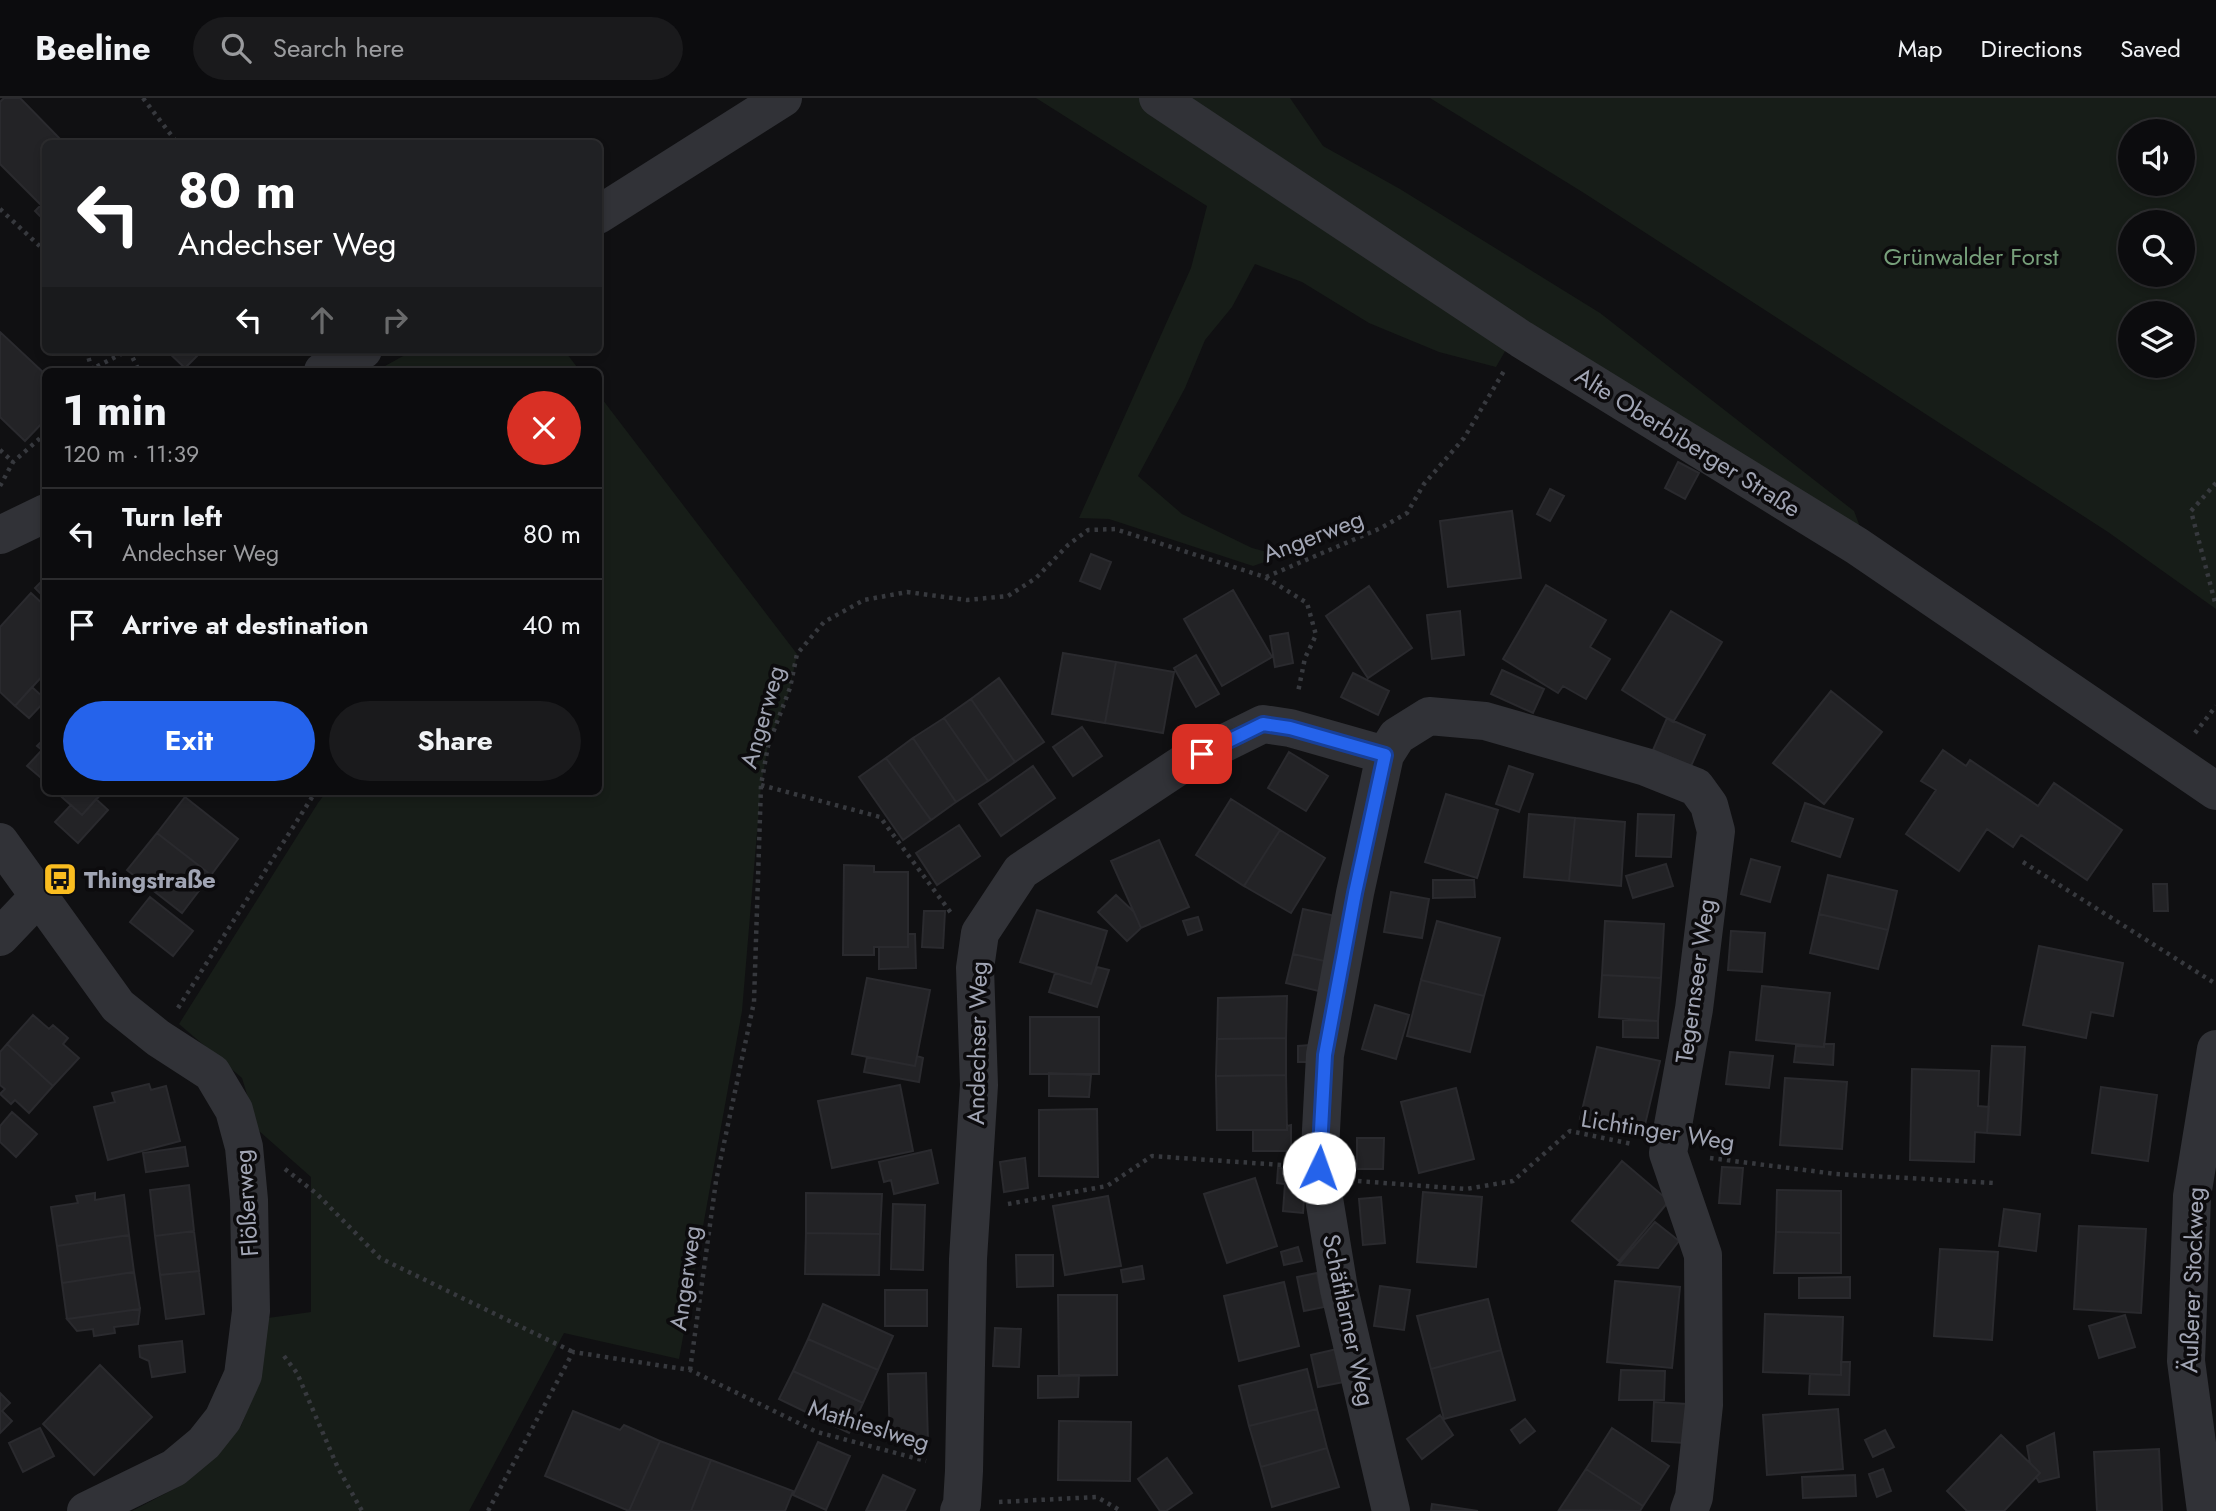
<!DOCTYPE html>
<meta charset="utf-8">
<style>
:root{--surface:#0c0c0e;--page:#1a1a1c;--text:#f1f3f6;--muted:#9a9b9e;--line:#2c2c2e;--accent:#2563eb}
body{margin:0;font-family:Jost,sans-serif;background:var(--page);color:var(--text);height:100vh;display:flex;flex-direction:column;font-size:26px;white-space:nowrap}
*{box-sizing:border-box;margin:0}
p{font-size:23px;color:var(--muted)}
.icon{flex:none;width:38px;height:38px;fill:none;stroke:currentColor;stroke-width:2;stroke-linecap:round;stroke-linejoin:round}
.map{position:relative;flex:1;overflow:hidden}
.side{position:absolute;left:42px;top:270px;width:560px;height:427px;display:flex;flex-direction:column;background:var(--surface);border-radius:10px;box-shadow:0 4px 10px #0003,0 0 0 2px var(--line)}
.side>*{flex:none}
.banner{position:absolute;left:42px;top:42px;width:560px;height:214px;border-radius:10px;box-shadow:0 4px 10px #0003,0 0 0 2px var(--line);background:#202124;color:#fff;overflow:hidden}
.buttons{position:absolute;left:2118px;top:21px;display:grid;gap:14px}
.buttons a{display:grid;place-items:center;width:77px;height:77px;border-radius:50%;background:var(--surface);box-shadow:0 4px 10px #0003,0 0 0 2px var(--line);font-size:35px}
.pin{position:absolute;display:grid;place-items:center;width:60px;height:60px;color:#fff;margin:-30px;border-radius:14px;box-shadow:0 4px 10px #0006}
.me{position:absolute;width:77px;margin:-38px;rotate:3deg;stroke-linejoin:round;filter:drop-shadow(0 0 5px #0008)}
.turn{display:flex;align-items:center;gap:24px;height:147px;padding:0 21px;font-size:32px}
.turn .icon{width:91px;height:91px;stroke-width:2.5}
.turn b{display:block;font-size:49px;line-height:60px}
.lanes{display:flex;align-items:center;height:66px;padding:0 21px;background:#0003;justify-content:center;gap:35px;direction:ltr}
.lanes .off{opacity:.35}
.round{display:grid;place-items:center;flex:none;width:74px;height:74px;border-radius:37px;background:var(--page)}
.overview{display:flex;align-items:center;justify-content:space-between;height:119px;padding:0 21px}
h1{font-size:42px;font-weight:700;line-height:52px}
.button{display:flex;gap:14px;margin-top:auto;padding:14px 21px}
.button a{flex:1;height:80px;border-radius:42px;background:var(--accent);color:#fff;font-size:28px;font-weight:700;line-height:80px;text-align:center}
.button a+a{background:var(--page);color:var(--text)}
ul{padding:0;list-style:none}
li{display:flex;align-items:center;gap:21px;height:91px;padding:0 21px;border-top:2px solid var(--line)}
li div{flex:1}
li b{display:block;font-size:26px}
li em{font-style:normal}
header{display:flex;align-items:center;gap:42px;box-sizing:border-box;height:98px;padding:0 35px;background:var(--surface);border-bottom:2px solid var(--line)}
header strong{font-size:33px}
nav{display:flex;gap:38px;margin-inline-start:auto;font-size:24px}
.search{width:490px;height:63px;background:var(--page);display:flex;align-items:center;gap:18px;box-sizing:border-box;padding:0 24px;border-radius:38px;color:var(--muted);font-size:26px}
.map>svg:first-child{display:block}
.green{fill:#171d18;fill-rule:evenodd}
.building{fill:#232326;stroke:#2a2a2e;stroke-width:2}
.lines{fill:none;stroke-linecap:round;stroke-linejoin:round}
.path{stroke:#37393e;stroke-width:4.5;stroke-dasharray:3.5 5;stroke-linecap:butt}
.minor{stroke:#313237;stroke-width:38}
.route-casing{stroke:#184099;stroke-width:18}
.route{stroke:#2563eb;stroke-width:12}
.labels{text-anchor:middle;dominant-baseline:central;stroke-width:7;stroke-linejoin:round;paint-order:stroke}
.park-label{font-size:24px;fill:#77a07b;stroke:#0c0b0d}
.street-label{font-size:24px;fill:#a1a5b4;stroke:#0c0b0d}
.poi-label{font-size:24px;font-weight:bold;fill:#a1a5b4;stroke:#0c0b0d;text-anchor:start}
</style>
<header>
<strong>Beeline</strong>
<div class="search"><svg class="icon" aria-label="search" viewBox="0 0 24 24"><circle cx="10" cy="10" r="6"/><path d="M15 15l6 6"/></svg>Search here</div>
<nav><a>Map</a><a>Directions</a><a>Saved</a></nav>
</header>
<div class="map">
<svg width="2216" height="1413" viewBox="0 0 2216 1413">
<rect width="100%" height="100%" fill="#101012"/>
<path class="green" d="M1036 0H1290L1323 48 1400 91 1600 215 1854 413 1863 437 1523 222 1496 269 1439 254 1369 225 1302 184 1255 166 1232 209 1205 242 1185 290 1138 378 1182 416 1252 450 1282 458 1253 468 1109 421 1079 420 1191 170 1207 108Z
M1430 0H2216V511L2108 434 1584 95ZM2130 33H2182V86H2130ZM2182 124V177H2130V124ZM2130 215H2182V268H2130Z
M414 252H564L580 273H376Z
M599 297 797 556 790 590 768 648 761 687 742 913 679 1261 564 1235 469 1413H132L180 1388 210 1362 241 1328 258 1284 268 1220 311 1214V1079L258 1032 242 980 179 926 318 705 327 693H598Z"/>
<path class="building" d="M4 0H20L65 46H46V102L41 107 0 66V4Z
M46 102V124L35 113Z
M0 234 46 277V321L25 343 0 319Z
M166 252H203L185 270Z
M1678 364 1699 375 1685 401 1665 390Z
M1550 391 1564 398 1550 423 1537 416Z
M1512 413 1521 480 1448 489 1440 423Z
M1091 456 1111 464 1100 491 1080 483Z
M46 479V501L35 490Z
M1546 487 1606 522 1590 549 1610 561 1586 601 1563 588 1558 595 1503 561Z
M1369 488 1412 550 1368 580 1326 518Z
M1233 492 1272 559 1222 588 1184 521Z
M31 495 46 509V574L15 608 0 594V529Z
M1460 513 1464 557 1432 561 1427 517Z
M1671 513 1722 544 1673 624 1622 592Z
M1288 535 1293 565 1275 569 1270 538Z
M1063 555 1116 564 1105 625 1052 616Z
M1196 557 1219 596 1196 609 1174 570Z
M1116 564 1174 574 1163 635 1105 625Z
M1502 572 1544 591 1533 615 1491 596Z
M1353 575 1389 593 1378 617 1341 599Z
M999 580 1044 644 1015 664 971 601Z
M32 589 46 602 29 620 15 608Z
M1831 593 1882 634 1824 706 1773 665Z
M971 601 1015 664 988 683 944 620Z
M944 620 988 683 956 704 913 640Z
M1667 620 1705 637 1691 668 1653 652Z
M1082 629 1102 658 1073 678 1053 649Z
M46 639V684L27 668 42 652 37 648Z
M913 640 956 704 931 722 886 660Z
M1943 652 1966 668 1970 662 2038 708 2054 685 2122 732 2087 782 2021 737 2013 749 1987 731 1959 773 1906 736 1936 692 1921 683Z
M1289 654 1328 678 1306 713 1268 690Z
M886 660 931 722 903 742 859 679Z
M1033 668 1055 700 1001 738 979 706Z
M1509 668 1533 676 1519 714 1496 706Z
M55 693H104L82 717Z
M1446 696 1498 712 1477 780 1425 764Z
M185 699 238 741 211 777 157 735Z
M96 701 108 712 78 745 55 724 71 707 82 717Z
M1231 701 1280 732 1244 788 1196 757Z
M1805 705 1853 721 1840 759 1792 743Z
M1529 716 1575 720 1569 783 1524 779Z
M1638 716 1674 717 1671 759 1636 758Z
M1575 720 1625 724 1621 788 1569 783Z
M959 727 980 758 937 787 916 755Z
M1280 732 1325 760 1291 815 1244 788Z
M157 735 211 777 182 815 127 772Z
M1159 742 1189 809 1141 830 1111 763Z
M1751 761 1780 769 1770 804 1741 796Z
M1666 766 1673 788 1633 800 1626 778Z
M844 767 874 768V774H908V849H874V857H843Z
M1828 777 1897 793 1888 832 1819 816Z
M1433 782H1474L1475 799 1433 800Z
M2153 786H2167L2168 813H2154Z
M1391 794 1429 801 1422 840 1384 834Z
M1116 797 1134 814 1141 830 1127 843 1098 814Z
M150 799 193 833 173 858 130 824Z
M1303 811 1340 819 1329 864 1293 856Z
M1037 812 1107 833 1091 886 1020 864Z
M924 813H945L943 850 922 849Z
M1819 816 1888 832 1878 871 1810 855Z
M1198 819 1202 832 1188 837 1183 823Z
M1437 823 1500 840 1484 898 1421 882Z
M1605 823 1664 826 1661 880 1602 877Z
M1731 833 1765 835 1762 874 1728 872Z
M908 836H915L916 870 879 871V849H908Z
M2039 848 2123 865 2113 918 2091 914 2086 940 2023 927Z
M1293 856 1329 864 1323 894 1286 885Z
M1097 869 1109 872 1097 909 1049 894 1055 875 1091 886Z
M1602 877 1661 880 1658 923 1599 919Z
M867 880 930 892 915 968 852 956Z
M1421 882 1484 898 1470 954 1407 938Z
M1762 888 1830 895 1824 949 1756 942Z
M1287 898 1286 940 1217 941 1218 900Z
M1375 907 1409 917 1396 961 1362 951Z
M33 917 49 931 53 927 68 940 63 946 79 960 53 988 7 946Z
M1030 919H1099V976H1030Z
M1623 922 1658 923V940L1623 939Z
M1286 940V977L1216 978 1217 941Z
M7 946 53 988 29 1015 15 1002 11 1006 0 996 5 991 0 987V954Z
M1824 946H1834L1833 967 1794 964 1796 948 1824 949Z
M1310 947 1311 964H1298V948Z
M1992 948 2025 949 2020 1037 1987 1035Z
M1597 949 1660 963 1643 1035 1580 1021Z
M1730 954 1773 958 1769 990 1726 986Z
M917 958 923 960 919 984 864 974 867 959 915 968Z
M1912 971 1979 973 1978 1008 1989 1009 1987 1035 1975 1034 1974 1064 1910 1062Z
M1049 975 1091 977 1089 999 1049 998Z
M1286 977 1287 1032H1217L1216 978Z
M1785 980 1847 984 1842 1051 1780 1047Z
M149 986 151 992 166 988 180 1043 108 1062 94 1009 115 1004 112 995Z
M900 987 913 1053 832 1070 818 1003Z
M2101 989 2157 997 2148 1063 2092 1055Z
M1456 990 1474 1061 1419 1075 1401 1004Z
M1097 1011 1098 1079 1039 1078V1012Z
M12 1014 37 1036 16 1059 0 1044V1028Z
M1291 1027V1053H1253V1032H1287V1028Z
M1357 1040H1384L1383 1071H1357Z
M185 1049 188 1068 146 1074 143 1055Z
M931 1052 938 1085 894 1096 891 1082 884 1084 879 1064Z
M1025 1060 1028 1090 1004 1094 1000 1064Z
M1622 1063 1669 1103 1619 1163 1572 1123Z
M1722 1069 1743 1070 1740 1106 1719 1105Z
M1278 1070 1306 1072 1303 1115 1283 1113 1285 1086 1277 1085Z
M1255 1080 1277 1148 1227 1165 1204 1096Z
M189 1087 194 1133 155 1138 150 1092Z
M1777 1092 1841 1093V1135L1776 1134Z
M1423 1094 1482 1099 1476 1169 1417 1164Z
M95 1095V1102L124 1097 129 1137 57 1148 51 1109 78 1105 76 1098Z
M806 1095 882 1096 880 1136 806 1135Z
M1108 1098 1121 1168 1065 1177 1053 1108Z
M1381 1099 1385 1145 1363 1147 1359 1101Z
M893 1106 925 1107 923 1172 891 1171Z
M2004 1111 2040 1116 2036 1153 1999 1148Z
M1655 1124 1679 1143 1658 1170 1618 1167Z
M2079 1128 2146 1131 2141 1215 2074 1211Z
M194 1133 199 1173 160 1177 155 1138Z
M1776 1134 1841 1135V1175H1774Z
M806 1135 880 1136 879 1177 805 1176Z
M129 1137 134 1174 62 1185 57 1148Z
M1298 1149 1302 1163 1284 1167 1281 1154Z
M1940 1151 1998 1154 1992 1242 1934 1238Z
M1016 1157H1053V1188L1017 1189Z
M1142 1168 1144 1181 1123 1184 1121 1172Z
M199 1173 204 1216 166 1221 160 1177Z
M134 1174 140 1211 67 1221 62 1185Z
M1317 1175 1324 1209 1304 1213 1297 1179Z
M1850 1179V1200H1799V1180Z
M1615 1183 1680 1189 1672 1270 1607 1264Z
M1284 1184 1299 1248 1239 1263 1224 1198Z
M1380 1188 1410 1192 1404 1232 1374 1228Z
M885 1192H927V1228H885Z
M1058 1197H1117V1277L1059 1278Z
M1488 1201 1501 1252 1431 1271 1417 1218Z
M823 1206 893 1238 878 1272 808 1241Z
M140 1211 138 1226 114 1229 115 1235 94 1238 93 1231 77 1233 67 1221Z
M1765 1216 1843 1219 1841 1277 1763 1274Z
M2125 1217 2135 1249 2099 1260 2089 1228Z
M995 1230 1021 1231 1019 1269 993 1268Z
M808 1241 878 1272 863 1305 793 1273Z
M182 1243 185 1274 152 1279 149 1263 140 1259 139 1248Z
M1337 1251 1344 1284 1318 1289 1311 1257Z
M1501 1252 1515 1302 1444 1321 1431 1271Z
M1841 1264H1850L1849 1297 1809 1296 1810 1276 1841 1277Z
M100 1267 152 1319 94 1377 43 1326Z
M1307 1271 1317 1311 1249 1328 1239 1288Z
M1621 1272 1665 1273 1664 1302H1619Z
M793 1273 863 1305 849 1335 779 1301Z
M926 1275 928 1344 890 1345 888 1276Z
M1079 1277 1078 1299 1038 1300V1278Z
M0 1295 10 1305 2 1313 12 1323 0 1335Z
M1654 1304 1687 1306 1685 1345 1652 1343Z
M1317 1311 1327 1350 1261 1369 1249 1328Z
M1838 1311 1843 1371 1767 1377 1763 1317Z
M573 1313 620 1332 624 1327 660 1343 629 1413 545 1378Z
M1440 1317 1453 1337 1422 1361 1407 1341Z
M1525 1321 1535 1333 1520 1345 1511 1332Z
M1059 1323 1131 1324 1130 1383 1058 1382Z
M40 1330 54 1358 23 1374 9 1345Z
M1612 1330 1669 1368 1643 1408 1586 1371Z
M1885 1332 1894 1349 1873 1359 1865 1342Z
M2054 1335 2059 1379 2039 1384 2036 1379 2040 1375 2030 1365 2027 1348Z
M2001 1337 2040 1375 2004 1413H1967L1947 1393Z
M660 1343 711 1362 691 1413H629Z
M818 1344 850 1358 826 1412 793 1397Z
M1327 1350 1339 1389 1272 1409 1261 1369Z
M2159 1351 2162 1413H2097L2094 1354Z
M1167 1360 1192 1395 1166 1413H1160L1138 1381Z
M711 1362 793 1393 785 1413H691Z
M1586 1371 1643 1408 1640 1413 1559 1412Z
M1883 1371 1891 1393 1877 1399 1869 1376Z
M883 1377 915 1392 905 1413H866Z
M1855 1377 1856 1398 1803 1400 1802 1379Z
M1432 1406 1478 1413H1431Z"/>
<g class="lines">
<path class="path" d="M143 0 178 46
M0 111 46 154
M86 252 92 271 129 252
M129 252 139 273
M0 352 13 364
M2216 385 2191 413 2216 508
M0 388 13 364 46 335
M1266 479 1381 430 1407 415 1424 386 1464 340 1504 273
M2195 635 2216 608
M761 687 880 719 951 815
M2023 764 2216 886
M178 910 316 693
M1710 1060 1836 1076 1995 1085
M285 1071 317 1096 380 1160 573 1254
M1358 1083 1466 1091 1513 1083 1570 1033 1632 1046
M1008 1106 1107 1088 1152 1058 1282 1067
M284 1258 297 1275 338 1370 362 1413
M690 1272 716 1083 754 904 761 687 768 648 790 590 797 556 824 524 864 502 907 494 967 502 1008 498 1036 480 1068 447 1088 432 1115 431 1265 479 1307 505 1316 537 1305 560 1298 594
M999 1404 1097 1399 1121 1413
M488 1413 573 1254 690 1272 817 1334 926 1363"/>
<path class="minor" d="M1158 0 1521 241 1857 448 2216 693
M598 117 783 0
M323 273 363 252
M0 437 46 415
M0 744 118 908 158 940 212 975 234 1012 244 1049 249 1102 251 1213 243 1277 223 1321 204 1345 174 1370 86 1413
M0 839 39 798
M959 1413 962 1406 964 1373 968 1161 979 987 975 870 980 835 1021 773 1184 665 1263 626 1290 630 1385 657
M1391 1413 1339 1191 1319 1070 1325 957 1355 795 1385 657 1397 638 1429 618 1485 623 1646 669 1696 689 1709 707 1716 733 1694 911 1668 1055 1703 1157 1704 1307 1694 1399 1689 1413
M2206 1413 2186 1263 2192 1098 2216 951"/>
</g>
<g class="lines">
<g class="route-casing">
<path id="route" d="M1202 656 1263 626 1290 630 1385 657 1355 795 1325 957 1319 1070"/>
</g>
<use href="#route" class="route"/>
</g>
<defs>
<g id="bus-square" transform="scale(1.75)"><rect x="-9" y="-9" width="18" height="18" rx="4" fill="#fabd20" stroke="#0c0b0d"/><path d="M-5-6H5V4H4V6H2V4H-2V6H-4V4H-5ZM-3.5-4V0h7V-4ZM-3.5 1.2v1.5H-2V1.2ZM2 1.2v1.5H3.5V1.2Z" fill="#111"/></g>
</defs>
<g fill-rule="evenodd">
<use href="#bus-square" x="60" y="781"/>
</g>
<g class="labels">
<g class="park-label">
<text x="1971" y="158">Grünwalder Forst</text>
</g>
<g class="street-label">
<text transform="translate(1688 344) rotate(32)">Alte Oberbiberger Straße</text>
<text transform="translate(1313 438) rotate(-21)">Angerweg</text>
<text transform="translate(762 619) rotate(-74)">Angerweg</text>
<text transform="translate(1695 883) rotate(-82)">Tegernseer Weg</text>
<text transform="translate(977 945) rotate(-89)">Andechser Weg</text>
<text transform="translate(1658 1032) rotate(9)">Lichtinger Weg</text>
<text transform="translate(246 1105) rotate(-94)">Flößerweg</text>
<text transform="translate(685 1180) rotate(-82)">Angerweg</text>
<text transform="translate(2192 1182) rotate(-88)">Äußerer Stockweg</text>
<text transform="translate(1349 1222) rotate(78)">Schäftlarner Weg</text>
<text transform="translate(869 1327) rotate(17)">Mathieslweg</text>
</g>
<g class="poi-label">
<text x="84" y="781">Thingstraße</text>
</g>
</g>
</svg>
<div class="buttons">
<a><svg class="icon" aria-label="sound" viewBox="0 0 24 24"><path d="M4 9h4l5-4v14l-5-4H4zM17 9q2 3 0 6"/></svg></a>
<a><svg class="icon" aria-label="search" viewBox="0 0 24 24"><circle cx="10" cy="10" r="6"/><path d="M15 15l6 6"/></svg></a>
<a><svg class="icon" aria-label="layers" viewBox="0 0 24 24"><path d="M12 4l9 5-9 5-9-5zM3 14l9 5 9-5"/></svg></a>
</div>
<div class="pin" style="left:1202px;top:656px;background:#d93025"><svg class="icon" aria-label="arrive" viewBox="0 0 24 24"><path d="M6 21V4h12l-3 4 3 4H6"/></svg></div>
<svg class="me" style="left:1319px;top:1070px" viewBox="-20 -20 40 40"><circle r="19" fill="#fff"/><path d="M0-13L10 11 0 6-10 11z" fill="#2563eb"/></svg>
<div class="banner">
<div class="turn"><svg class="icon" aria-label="left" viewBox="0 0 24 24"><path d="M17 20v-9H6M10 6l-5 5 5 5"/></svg><div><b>80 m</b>Andechser Weg</div></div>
<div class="lanes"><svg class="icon" aria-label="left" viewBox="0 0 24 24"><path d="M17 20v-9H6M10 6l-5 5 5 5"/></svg><svg class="icon off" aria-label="ahead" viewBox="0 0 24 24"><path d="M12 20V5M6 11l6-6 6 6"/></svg><svg class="icon off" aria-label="right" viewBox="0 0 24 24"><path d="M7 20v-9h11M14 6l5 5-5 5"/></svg></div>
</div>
<section class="side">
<div class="overview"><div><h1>1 min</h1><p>120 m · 11:39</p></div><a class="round" style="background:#d93025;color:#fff"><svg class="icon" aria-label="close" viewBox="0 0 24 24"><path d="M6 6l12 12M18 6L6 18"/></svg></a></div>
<ul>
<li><svg class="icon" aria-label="left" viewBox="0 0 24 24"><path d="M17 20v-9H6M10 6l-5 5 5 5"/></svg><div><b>Turn left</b><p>Andechser Weg</p></div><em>80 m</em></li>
<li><svg class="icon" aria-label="arrive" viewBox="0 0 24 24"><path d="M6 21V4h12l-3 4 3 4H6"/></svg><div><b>Arrive at destination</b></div><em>40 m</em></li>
</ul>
<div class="button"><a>Exit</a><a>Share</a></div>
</section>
</div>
